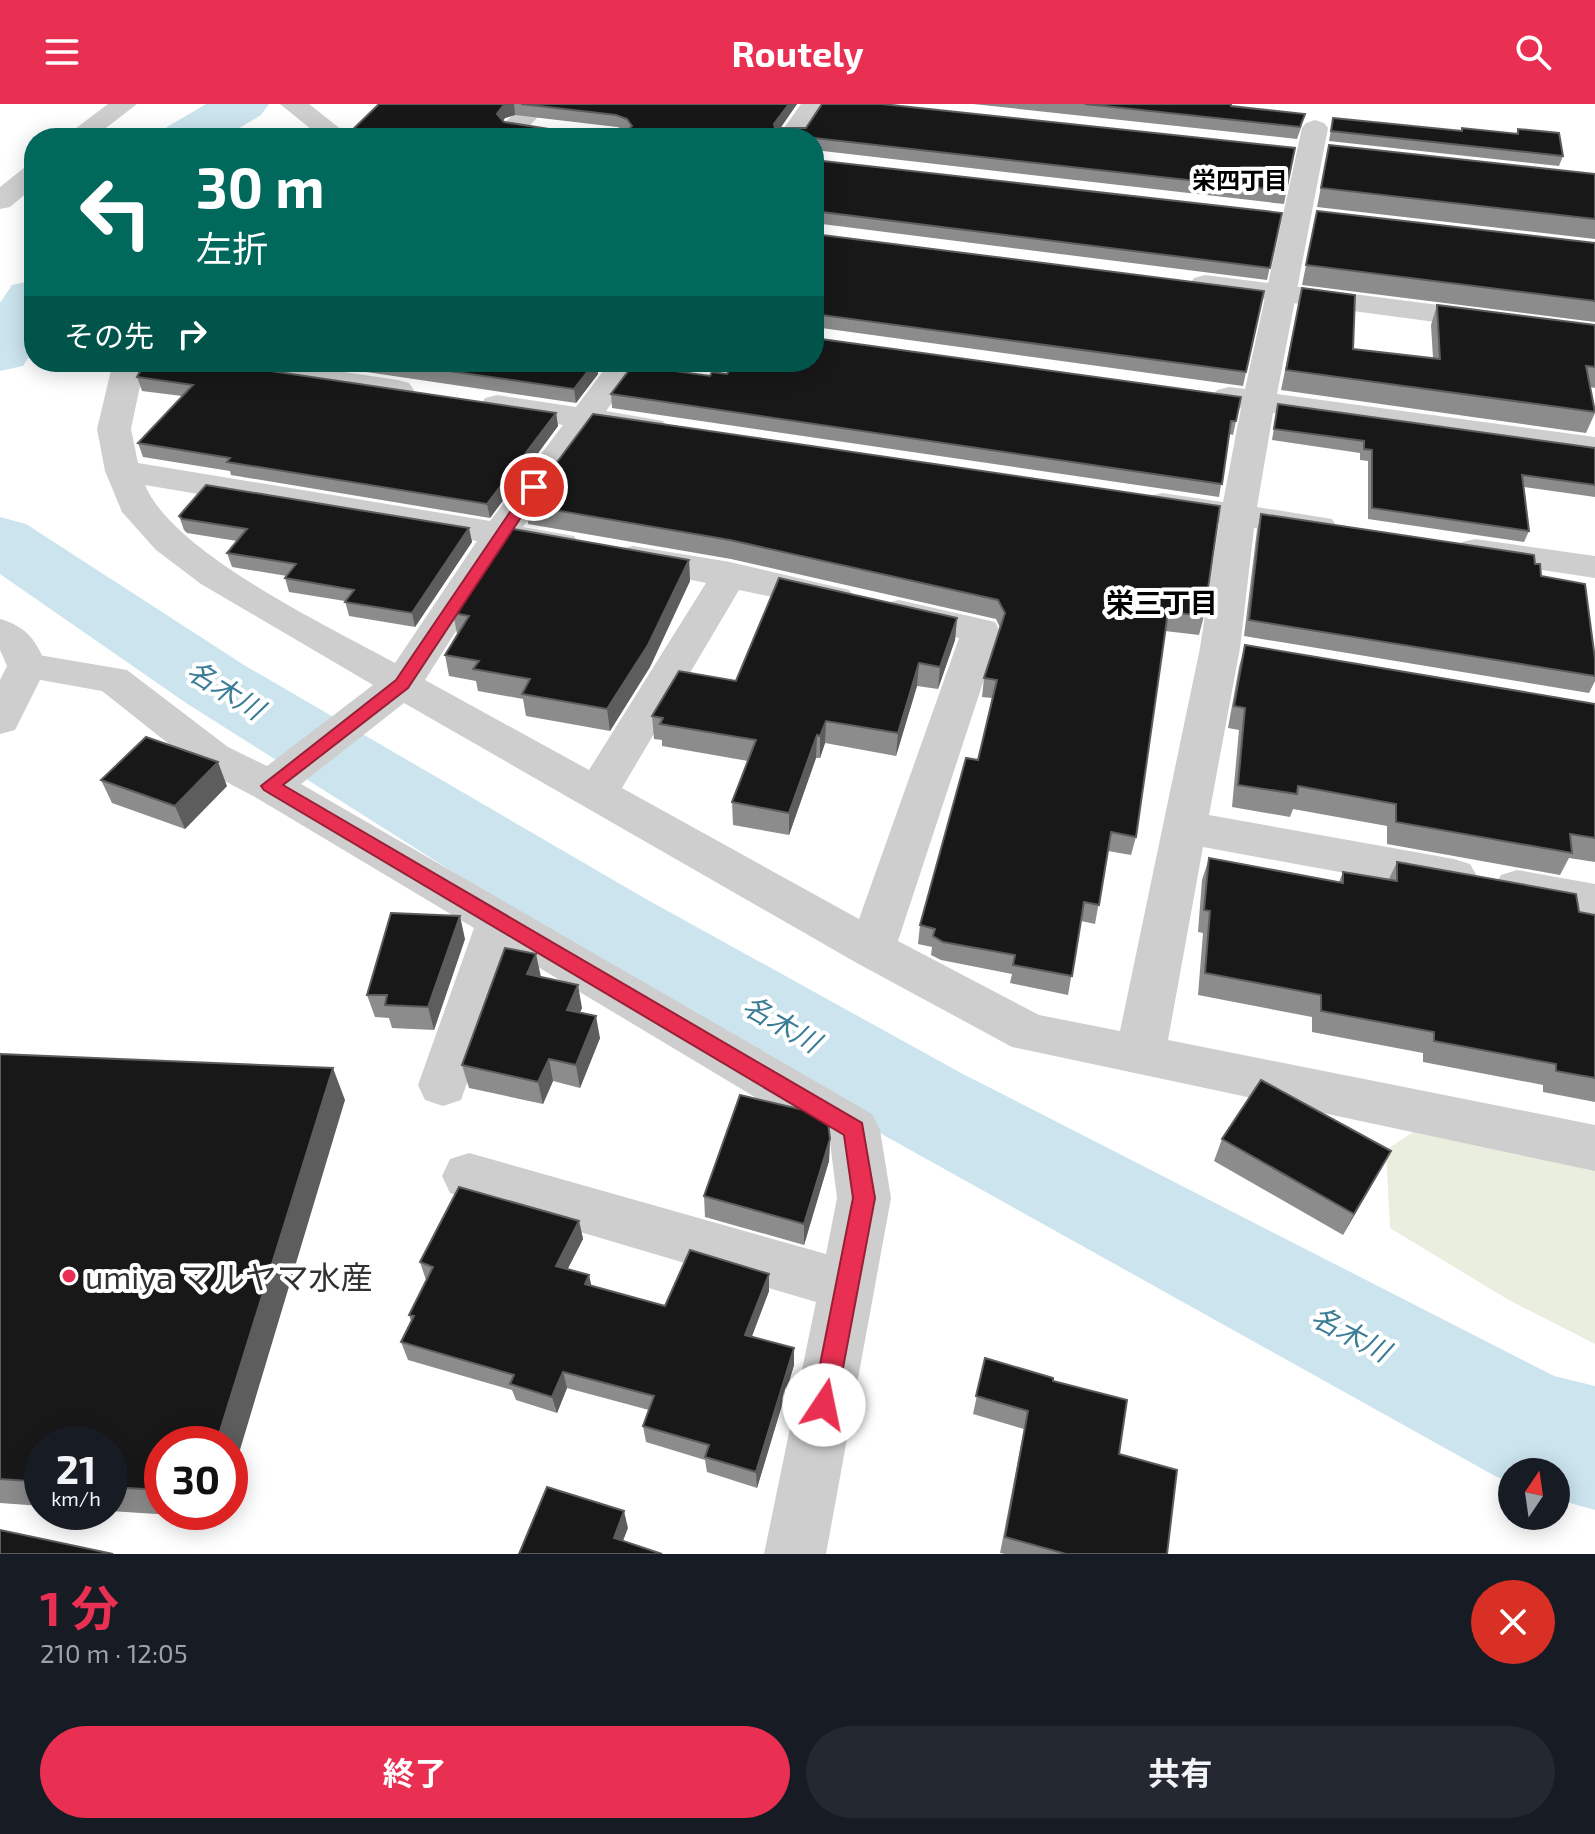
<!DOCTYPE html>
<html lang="ja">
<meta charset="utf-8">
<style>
:root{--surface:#171b24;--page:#242831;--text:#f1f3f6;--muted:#9ea1a6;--accent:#ea3052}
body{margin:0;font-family:"Exo 2","Noto Sans JP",sans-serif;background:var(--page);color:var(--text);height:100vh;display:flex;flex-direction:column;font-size:30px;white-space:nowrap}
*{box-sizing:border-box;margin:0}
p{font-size:26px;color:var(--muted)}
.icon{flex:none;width:44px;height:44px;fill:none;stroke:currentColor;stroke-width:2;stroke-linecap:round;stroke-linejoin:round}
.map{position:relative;height:1450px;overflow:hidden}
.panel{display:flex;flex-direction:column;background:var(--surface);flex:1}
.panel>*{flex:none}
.guide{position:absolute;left:24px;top:24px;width:800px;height:244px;border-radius:32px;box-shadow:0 4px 20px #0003;background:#00695c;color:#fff;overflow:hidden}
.needle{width:52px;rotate:13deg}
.buttons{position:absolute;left:1498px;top:1354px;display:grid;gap:16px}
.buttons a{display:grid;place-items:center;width:72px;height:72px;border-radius:50%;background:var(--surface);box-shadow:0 4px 20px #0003;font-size:40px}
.speed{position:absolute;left:24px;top:1322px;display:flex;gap:16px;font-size:40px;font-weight:700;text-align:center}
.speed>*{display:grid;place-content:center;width:104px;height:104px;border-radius:50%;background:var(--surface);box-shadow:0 4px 20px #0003;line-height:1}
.speed small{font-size:20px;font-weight:400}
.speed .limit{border:12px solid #d22;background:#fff;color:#111}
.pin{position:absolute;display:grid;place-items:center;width:68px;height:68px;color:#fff;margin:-34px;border:4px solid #fff;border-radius:50%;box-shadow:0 2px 8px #0007}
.me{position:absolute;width:88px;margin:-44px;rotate:11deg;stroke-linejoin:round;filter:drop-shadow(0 0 6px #0008)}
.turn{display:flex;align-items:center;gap:28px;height:168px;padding:0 40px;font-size:36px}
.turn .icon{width:104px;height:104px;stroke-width:2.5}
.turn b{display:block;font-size:56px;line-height:68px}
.then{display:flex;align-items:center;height:76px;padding:0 40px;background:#0003;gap:16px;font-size:30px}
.round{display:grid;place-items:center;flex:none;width:84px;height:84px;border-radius:42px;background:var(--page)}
.overview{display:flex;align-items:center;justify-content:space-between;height:136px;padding:0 40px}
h1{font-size:48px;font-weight:700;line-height:60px;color:var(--accent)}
.button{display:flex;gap:16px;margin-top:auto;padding:16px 40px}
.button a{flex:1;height:92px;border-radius:48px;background:var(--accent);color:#fff;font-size:32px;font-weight:700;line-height:92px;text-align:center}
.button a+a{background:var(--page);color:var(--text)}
header{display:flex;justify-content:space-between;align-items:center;height:104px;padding:0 40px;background:var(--accent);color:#fff;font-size:36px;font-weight:700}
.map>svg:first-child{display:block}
.green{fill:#e9eedf}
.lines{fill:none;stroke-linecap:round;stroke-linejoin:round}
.river{fill:#cbe4ee;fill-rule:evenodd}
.minor{fill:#cecece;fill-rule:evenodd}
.tertiary{fill:#cecece;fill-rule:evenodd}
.wall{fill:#8c8c8c;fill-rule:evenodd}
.shaded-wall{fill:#5d5d5d}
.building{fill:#181818;stroke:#5d5d5d;stroke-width:2}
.route{fill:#ea3052;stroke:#981f35;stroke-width:2}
.poi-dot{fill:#ea3052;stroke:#fff;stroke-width:3}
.labels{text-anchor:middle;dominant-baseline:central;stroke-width:8;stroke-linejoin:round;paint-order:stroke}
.far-neighbourhood-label{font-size:24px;font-weight:bold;fill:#000;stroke:#fff}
.neighbourhood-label{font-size:28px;font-weight:bold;fill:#000;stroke:#fff}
.water-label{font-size:28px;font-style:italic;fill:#3b7d96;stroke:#fff}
.near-poi-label{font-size:32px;fill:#313131;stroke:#fff;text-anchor:start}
</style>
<header><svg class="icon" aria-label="menu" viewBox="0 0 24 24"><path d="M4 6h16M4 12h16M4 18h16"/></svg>Routely<svg class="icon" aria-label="search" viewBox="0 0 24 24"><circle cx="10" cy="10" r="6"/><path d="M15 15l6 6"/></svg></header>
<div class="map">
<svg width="1595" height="1450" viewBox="0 0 1595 1450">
<rect width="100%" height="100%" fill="#fff"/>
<path class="green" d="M1413 1028 1595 1065V1240L1507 1195 1390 1124 1386 1046Z"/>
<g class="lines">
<path class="river" d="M206 0H269L261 11 223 34H159L167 23Z
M34 176V245L23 262 0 267V199L12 181Z
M0 413 26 420 244 561 646 795 961 969 1554 1272 1595 1282V1406L1556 1395V1368H1512V1379L1495 1372 887 1033 578 847 186 599 0 470Z"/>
<path class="minor" d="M108 0H137L93 34H63Z
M523 0H550L518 34H490Z
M801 0H827L803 34H777Z
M1315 16 1324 19 1328 24 1277 290 1595 333V353L1273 309 1257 403 1332 415 1337 423 1332 431 1319 434 1254 424 1240 544 1209 711 1454 755 1470 760 1477 772 1470 784 1454 789 1203 743 1168 936 1595 1021V1067L1012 943 855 858 404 599 301 680 872 1010 880 1026 891 1094 826 1450H764L816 1198 469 1095 450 1089 442 1072 450 1055 469 1049 826 1150 837 1094 830 1038 513 848 461 996 443 1002 425 996 418 981 474 824 255 693 198 663 102 587 13 571 7 562 13 553 27 549 127 566 228 643 267 662 373 581 201 480 156 446 122 408 105 367 97 325 113 258H145L131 325 138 359 490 417 563 321 485 308 481 301 485 294 497 291 576 303 610 258H642L606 307 663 317 668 324 663 331 651 334 593 325 523 423 574 432 579 440 574 448 561 451 510 442 425 576 589 666 706 479 620 461 615 453 620 445 633 442 730 458 849 486 855 494 849 502 836 506 739 486 622 684 859 815 959 534 885 517 880 508 885 499 899 496 995 518 1000 527 898 837 1039 911 1120 927 1200 544 1219 419 1149 408 1144 400 1149 392 1162 389 1223 398 1241 304 1217 300 1213 293 1217 286 1229 283 1245 285 1302 24 1306 19ZM145 381 477 437 395 559C330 523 173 449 145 381Z
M34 61V83L10 103 0 105V83L25 63Z
M197 258H276L398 276 409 279 414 286 409 293 398 296 213 268 202 265Z
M1475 435 1595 452V474L1462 454 1457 446 1462 438Z
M1517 766 1595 780V814L1501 795 1494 783 1501 771Z"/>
<path class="tertiary" d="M280 0H309L352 34H322Z
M1205 171 1595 221V239L1194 186 1190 180 1194 174Z
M0 515C28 523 36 537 47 562L15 626 0 630V576L7 562 0 546Z"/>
</g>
<path class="wall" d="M379 0H797L780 24 1295 44 1284 100 814 46 344 34ZM515 11 617 23 623 25H549L503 17 505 14Z
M973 0H1231V2L1302 21 1297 35Z
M1333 14 1461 27 1462 24 1516 30 1518 25 1563 52 1559 62 1329 37Z
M1329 41 1595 70V135L1317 103Z
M814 56 1282 109 1267 176 814 119Z
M1317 107 1595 139V218L1302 181Z
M814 130 1264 187 1243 282 814 223Z
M1302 184 1353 245 1433 254 1431 221 1437 201 1595 221V284L1590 283 1595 309 1586 329 1281 286Z
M299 258H596L598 270 576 299Z
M727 270 1241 293 1233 331 1229 330 1219 393 612 304 611 290 710 272Z
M137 273 556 309 558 322 490 414 231 371 230 367 143 353 138 339 182 292 142 287Z
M1278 300 1595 344V393L1524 383 1529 427 1524 438 1368 415V357L1360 356V349L1272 336Z
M525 401 1204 512 1199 531 1165 527 1136 733 1131 751 1108 747 1095 820 1081 817 1068 891 1010 879 1012 870 941 856 931 851 932 843 918 840 920 821 978 656 992 594 982 593 984 574 1000 524 996 515 731 455 528 420Z
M1261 410 1535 460 1541 472 1595 555V577L1589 589 1244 532 1257 426Z
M179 412 469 424 472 438 415 523 349 512 345 497 289 488 285 474 287 472 232 463 227 449 237 437 187 429 184 426Z
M689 456 690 477 650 563 610 627 526 612 523 595 478 587 476 577 449 572 445 551 457 530 453 509Z
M957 514 955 536 938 585 917 582 896 652 825 639 820 654H816L789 731 733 721 732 698 748 657 662 642V636L654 635 652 612 736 577Z
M1245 541 1595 600V758L1569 754 1560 771 1387 740V722L1293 705 1290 713 1232 703 1239 626 1228 624 1239 563Z
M101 676 227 682 185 725 112 699Z
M1209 754 1339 778 1343 768 1389 775 1397 758 1579 808 1595 811V998L1543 988V981L1423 958V949L1312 928V913L1198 891 1203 829 1198 828 1202 776Z
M465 835 434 926 392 924 389 914 375 913 367 891Z
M540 873 582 904 580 908 600 934 580 984 553 977 543 1000 469 984 462 961Z
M0 950 345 996 162 1340V1408H221L219 1414 110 1407V1340H42V1402L0 1399Z
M830 1035 829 1057 804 1141 705 1113 704 1092Z
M1222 1035 1391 1047 1343 1131 1214 1057Z
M579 1117 583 1135 567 1166 589 1171 591 1182 665 1202 769 1170V1187L752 1232 794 1244V1261L757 1384 707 1368 705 1356 646 1338 643 1322 649 1306 567 1284 557 1309 516 1296 512 1286 408 1256 401 1238 411 1217 409 1211 426 1176 420 1158Z
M985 1254 1053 1277 1119 1350 1167 1450H1005L1000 1449 1024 1325 973 1310Z"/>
<path class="shaded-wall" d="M511 0H514L515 11 505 14 499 22 497 10 503 2Z
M789 0H797L775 32 774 20Z
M586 258H596L598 270 576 299 574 285Z
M556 309 558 322 490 414 487 400Z
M469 424 472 438 415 523 412 509Z
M689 456 690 477 650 563 610 627 607 605Z
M957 514 955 536 938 585 940 563Z
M919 559 917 582 896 652 898 629Z
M826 617 825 639 820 654V632Z
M817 631 816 654 789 731V709Z
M218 658 227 682 185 725 175 702Z
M460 812 465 835 434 926 428 903Z
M536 850 541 873 527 870Z
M578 881 582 904 571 928 567 906Z
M596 912 600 934 580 984 576 961Z
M549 955 553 977 543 1000 538 978Z
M333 964 345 996 230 1379V1340H216Z
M830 1035 829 1057 804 1141V1120Z
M1391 1047 1343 1131 1354 1110Z
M579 1117 583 1135 560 1180 556 1162Z
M769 1170V1187L746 1248 745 1231Z
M589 1171 593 1189 585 1180Z
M794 1244V1261L757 1384 756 1368Z
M563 1268 567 1284 557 1309 552 1293Z
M624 1407 628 1424 618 1450 614 1434Z
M214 1408H221L219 1414Z"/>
<path class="building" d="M379 0H511L503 2 497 10 504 18 549 25H629L632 22 627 15 616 11 521 0H789L774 20 775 24H806L822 0H882L1295 44 1286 87 814 34H344Z
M1085 0H1231V2L1305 10 1300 23Z
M1333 14 1462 27V24L1518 30V25L1559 29 1563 52 1331 27Z
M1329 41 1595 70V115L1321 84Z
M814 56 1282 109 1270 164 814 107Z
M1317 107 1595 139V197L1306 161Z
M814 130 1264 187 1246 268 814 210Z
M1302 184 1355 191 1353 245 1440 255 1437 201 1595 221V263L1586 262 1595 308 1286 266Z
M814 234 1241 293 1236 317H1231L1222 380 611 290 633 261 710 272 712 268 727 270 734 258H814Z
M149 258H210L556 309 487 400 227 358 230 354 138 339 193 281 137 273 139 269Z
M386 258H595L574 285Z
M1278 300 1595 344V381L1522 371 1529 427 1372 404V346L1364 345V337L1274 325Z
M593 310 1220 402 1204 512 1168 508 1136 733 1111 728 1099 801 1084 798 1072 872 1013 861 1015 851 943 838 933 832 935 825 920 821 966 654 978 656 997 576 984 574 1005 509 998 496 730 436 525 401Z
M206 381 469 424 412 509 345 498 354 486 285 474 296 460 227 449 247 425 183 415 179 412Z
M1261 410 1534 451 1535 460H1540L1541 472 1585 480 1595 555V572L1249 516Z
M508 424 689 456 648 541 607 605 522 590 530 575 473 565 479 557 445 551 469 512 453 509Z
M779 474 957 514 940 563 919 559 898 629 826 617 820 632 817 631 789 709 732 698 756 636 660 620 663 614 652 612 679 567 736 577Z
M1245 541 1595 600V734L1570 730 1572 749 1396 718V700L1298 682 1297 690 1238 681 1245 604 1234 602Z
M146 633 218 658 175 702 101 676Z
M1209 754 1343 779V768L1397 777V758L1576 790 1579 808 1595 811V974L1556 967V960L1434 937V928L1321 907V891L1205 869 1210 807 1204 806Z
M391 809 460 812 428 903 385 901 387 891H367Z
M505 844 536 850 527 870 578 881 567 906 596 912 576 961 549 955 538 978 462 961Z
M0 950 333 964 216 1340H162V1386L110 1383V1340H42V1378L0 1375Z
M1261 976 1391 1047 1354 1110 1222 1035Z
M740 991 812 1008 828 1018 830 1035 804 1120 704 1092Z
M459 1083 579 1117 556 1162 589 1171 585 1180 665 1202 690 1146 769 1170 745 1231 794 1244 756 1368 705 1353 709 1341 643 1322 654 1292 563 1268 552 1293 510 1280 514 1271 401 1238 414 1212 409 1211 433 1163 420 1158Z
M985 1254 1053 1274V1277L1127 1296 1119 1350 1177 1366 1167 1450H1066L1005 1433 1028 1307 976 1292Z
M547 1383 624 1407 614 1434 662 1450H519Z
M0 1426 113 1450H0Z"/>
<path class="route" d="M534 378 541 383 408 584 283 681 862 1019 875 1094 836 1301 833 1310 824 1313 816 1310 812 1301 853 1094 844 1031 264 686 261 682 396 576 529 380Z"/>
<circle class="poi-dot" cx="69" cy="1172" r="8"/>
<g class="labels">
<g class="far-neighbourhood-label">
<text x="1240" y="75">栄四丁目</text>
</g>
<g class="neighbourhood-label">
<text x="1162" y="498">栄三丁目</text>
</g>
<g class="water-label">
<text transform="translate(226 585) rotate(32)">名木川</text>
<text transform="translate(782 919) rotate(30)">名木川</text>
<text transform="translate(1351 1229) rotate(28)">名木川</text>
</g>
<g class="near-poi-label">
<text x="85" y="1172">umiya マルヤマ水産</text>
</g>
</g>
</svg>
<div class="buttons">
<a><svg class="needle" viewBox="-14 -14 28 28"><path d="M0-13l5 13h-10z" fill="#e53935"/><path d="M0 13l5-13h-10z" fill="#9ea1a6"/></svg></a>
</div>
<div class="speed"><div>21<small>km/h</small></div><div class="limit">30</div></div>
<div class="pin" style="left:534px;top:383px;background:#d93025"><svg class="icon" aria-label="arrive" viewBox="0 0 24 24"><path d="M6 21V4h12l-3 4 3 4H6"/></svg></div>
<svg class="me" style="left:824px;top:1301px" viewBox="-20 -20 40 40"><circle r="19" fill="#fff"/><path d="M0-13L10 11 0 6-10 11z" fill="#ea3052"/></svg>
<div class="guide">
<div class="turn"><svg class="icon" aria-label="left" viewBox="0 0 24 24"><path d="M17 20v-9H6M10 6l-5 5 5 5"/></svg><div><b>30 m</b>左折</div></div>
<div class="then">その先<svg class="icon" aria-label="right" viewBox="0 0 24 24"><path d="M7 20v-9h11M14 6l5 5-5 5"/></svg></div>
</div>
</div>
<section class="panel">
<div class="overview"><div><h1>1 分</h1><p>210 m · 12:05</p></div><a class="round" style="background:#d93025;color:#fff"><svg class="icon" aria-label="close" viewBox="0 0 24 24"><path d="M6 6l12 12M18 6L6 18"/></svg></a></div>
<div class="button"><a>終了</a><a>共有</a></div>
</section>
